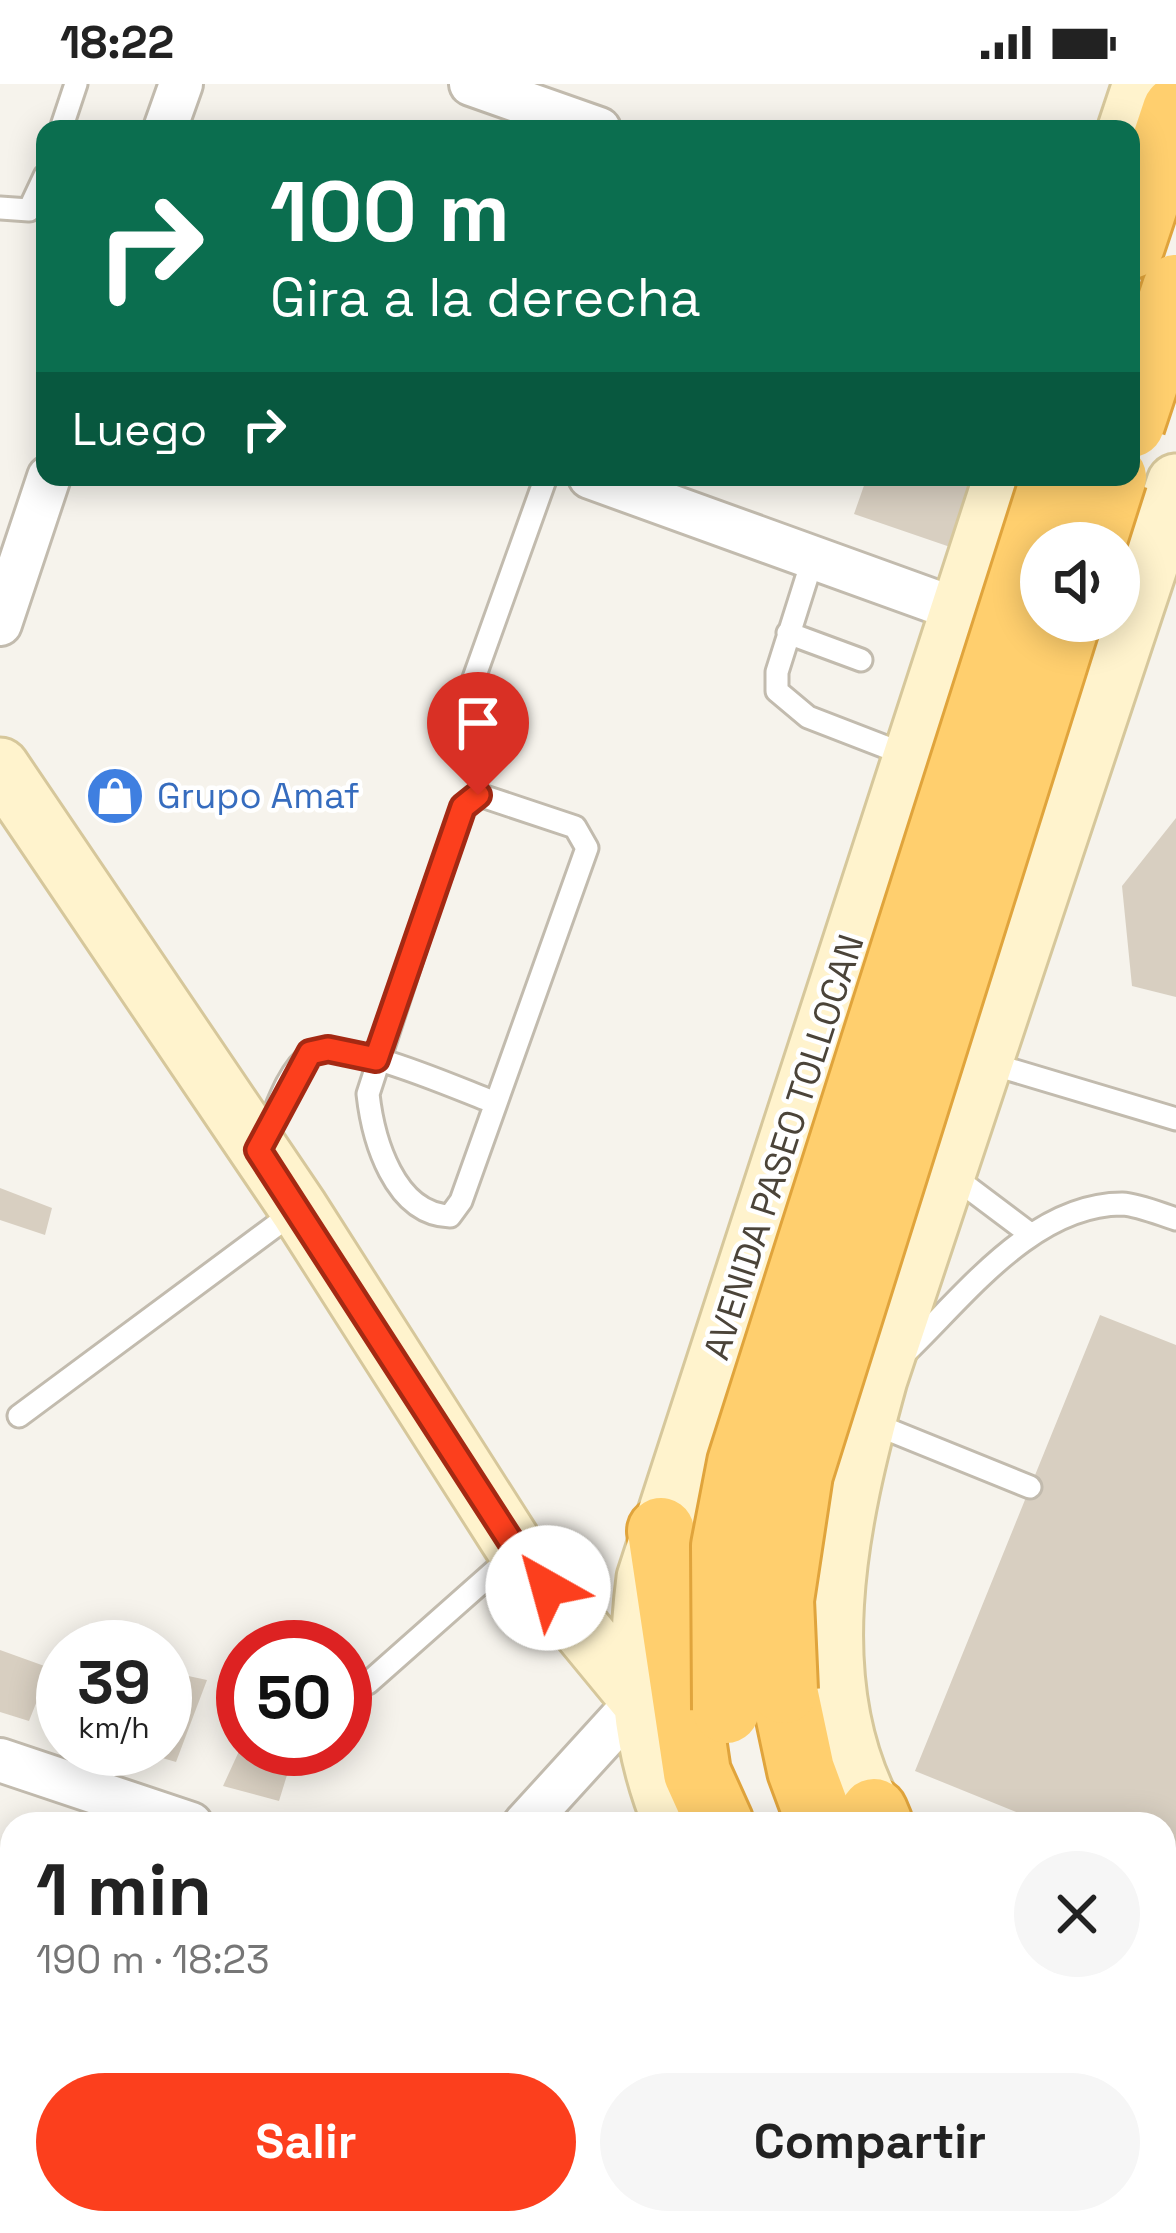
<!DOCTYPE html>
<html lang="es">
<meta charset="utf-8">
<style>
:root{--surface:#fff;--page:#f6f6f6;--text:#222;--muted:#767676;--accent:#fc3f1d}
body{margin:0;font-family:"Space Grotesk",sans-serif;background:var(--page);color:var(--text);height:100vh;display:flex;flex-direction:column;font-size:45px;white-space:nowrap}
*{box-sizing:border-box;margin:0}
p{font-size:39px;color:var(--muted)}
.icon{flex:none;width:66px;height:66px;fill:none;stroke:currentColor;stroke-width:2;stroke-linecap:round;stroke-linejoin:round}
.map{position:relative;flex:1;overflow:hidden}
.sheet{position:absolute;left:0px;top:1728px;width:1176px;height:423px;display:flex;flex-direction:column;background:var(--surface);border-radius:36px 36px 0 0;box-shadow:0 6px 30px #0003}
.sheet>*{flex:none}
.hud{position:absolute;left:36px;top:36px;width:1104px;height:366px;border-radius:24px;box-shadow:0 6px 30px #0003;background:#0b6e4f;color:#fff;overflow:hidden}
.fabs{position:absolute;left:1020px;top:438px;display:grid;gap:24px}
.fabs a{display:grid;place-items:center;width:120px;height:120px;border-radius:50%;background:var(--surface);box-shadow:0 6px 30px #0003;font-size:60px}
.speed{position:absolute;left:36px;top:1536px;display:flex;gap:24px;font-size:60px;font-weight:700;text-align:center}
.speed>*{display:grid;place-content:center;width:156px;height:156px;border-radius:50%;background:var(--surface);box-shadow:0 6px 30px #0003;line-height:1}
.speed small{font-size:30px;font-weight:400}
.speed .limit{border:18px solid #d22;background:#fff;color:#111}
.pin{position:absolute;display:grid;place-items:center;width:102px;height:102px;color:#fff;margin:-123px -51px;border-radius:50% 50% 50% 0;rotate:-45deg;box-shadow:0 0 12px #0007}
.pin .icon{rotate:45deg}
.me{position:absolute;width:132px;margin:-66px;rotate:322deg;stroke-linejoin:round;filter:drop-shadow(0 0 9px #0008)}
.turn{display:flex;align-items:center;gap:42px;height:252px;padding:0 36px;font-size:54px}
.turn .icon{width:156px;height:156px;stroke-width:2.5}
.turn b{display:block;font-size:84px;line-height:102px}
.then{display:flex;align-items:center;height:114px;padding:0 36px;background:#0003;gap:24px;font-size:45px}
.round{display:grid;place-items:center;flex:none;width:126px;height:126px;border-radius:63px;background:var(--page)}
.overview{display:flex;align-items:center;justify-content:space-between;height:204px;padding:0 36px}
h1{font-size:72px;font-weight:600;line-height:90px}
.button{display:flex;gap:24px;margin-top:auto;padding:24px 36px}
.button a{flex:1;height:138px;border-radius:72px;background:var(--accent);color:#fff;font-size:48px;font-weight:600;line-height:138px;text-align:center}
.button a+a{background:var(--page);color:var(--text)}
.status{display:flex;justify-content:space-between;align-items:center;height:84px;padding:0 60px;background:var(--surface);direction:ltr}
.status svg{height:33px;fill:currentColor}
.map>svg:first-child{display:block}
.building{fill:#d8cfc1}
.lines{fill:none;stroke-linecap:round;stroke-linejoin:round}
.lane-casing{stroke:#c2bbae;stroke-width:27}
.street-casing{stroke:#c2bbae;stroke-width:48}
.secondary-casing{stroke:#d6c79b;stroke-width:63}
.highway-casing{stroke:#e0a43c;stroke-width:72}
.lane{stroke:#fff;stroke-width:21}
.street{stroke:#fff;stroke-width:42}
.secondary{stroke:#fff3cd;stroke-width:57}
.highway{stroke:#ffcf6e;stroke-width:66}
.highway-bridge-casing{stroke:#e0a43c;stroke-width:72;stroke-linecap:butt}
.highway-bridge{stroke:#ffcf6e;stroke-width:66}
.route-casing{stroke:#a42913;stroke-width:30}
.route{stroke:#fc3f1d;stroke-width:21}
.labels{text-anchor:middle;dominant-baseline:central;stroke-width:9;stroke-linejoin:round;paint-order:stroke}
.shop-label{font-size:36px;fill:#366cbe;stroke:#fff;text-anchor:start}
.street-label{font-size:36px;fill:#4b4439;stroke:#fff}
</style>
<div class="status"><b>18:22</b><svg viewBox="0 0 49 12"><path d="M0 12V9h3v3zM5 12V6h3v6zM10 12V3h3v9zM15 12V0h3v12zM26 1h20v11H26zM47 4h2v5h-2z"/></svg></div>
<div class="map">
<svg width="1176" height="2149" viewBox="0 0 1176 2149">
<rect width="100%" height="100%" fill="#f6f3ec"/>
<path class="building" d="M867 393H981L956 465 854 430Z
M1176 734V913L1132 902 1122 802Z
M0 1104 52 1124 45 1151 0 1136Z
M1100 1231 1176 1261V1793L1164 1788V1740H1046L915 1687Z
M0 1566 50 1584 29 1637 0 1628Z
M165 1587 207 1596 176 1678 135 1666 165 1665Z
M240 1665H295L279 1717 223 1702Z
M1176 1963V2082L1164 2077V1992Z
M721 2139H776L761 2149H728Z"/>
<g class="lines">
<g class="lane-casing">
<path id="lane" d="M61 45 76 0
M0 124 29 126 45 92
M813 474 777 588V607L808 633 909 672
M788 549 861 576
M474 594 546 393
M479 711 575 743 587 764 461 1117 450 1132C394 1130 373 1055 368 1010L450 758 463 723Z
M985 978 1176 1035
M261 1061C273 1036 286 987 310 971 338 950 462 1007 496 1019
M949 1089 1030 1150
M905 1269C963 1214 1032 1120 1122 1120 1139 1121 1160 1130 1176 1135
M19 1332 298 1125
M867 1337 1030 1403
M368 1599 516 1468"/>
</g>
<g class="street-casing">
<path id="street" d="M471 0 599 45
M165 45 181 0
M590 393 958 526
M0 540 49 393
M0 1676 191 1740
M525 1740 639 1615
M170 2149 178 2139"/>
</g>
<g class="secondary-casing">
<path id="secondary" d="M1127 45 1142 0
M0 683 299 1125 517 1467 639 1615
M673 1740C639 1659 635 1581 646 1494L1003 393
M881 1740C800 1605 839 1436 878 1295L1176 399
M923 2139 930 2149
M1141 2139 1148 2149"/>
</g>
<g class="highway-casing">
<path id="highway" d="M1131 161 1176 26
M661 1447 697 1689 720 1740
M784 1606 801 1686 821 1740
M874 1728 879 1740
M1003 2139 1009 2149
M1080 2139 1087 2149"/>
</g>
<use href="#lane" class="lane"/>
<use href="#street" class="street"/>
<use href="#secondary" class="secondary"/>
<use href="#highway" class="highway"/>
<g class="highway-bridge-casing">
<path id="highway-bridge" d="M1131 340 1176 204
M1092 459 1113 393
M784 1606 780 1516 799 1390 1067 537
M726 1626 725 1462 741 1379 1055 393"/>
</g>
<use href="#highway-bridge" class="highway-bridge"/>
</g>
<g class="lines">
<g class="route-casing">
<path id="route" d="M478 711 463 723 376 975 328 965 310 969 258 1066 517 1467 548 1504"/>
</g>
<use href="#route" class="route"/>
</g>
<defs>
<g id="shop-disc" transform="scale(3)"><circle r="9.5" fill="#3f7fe0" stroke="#fff"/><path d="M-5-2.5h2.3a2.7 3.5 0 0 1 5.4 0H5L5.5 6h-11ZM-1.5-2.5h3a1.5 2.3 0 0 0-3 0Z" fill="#fff"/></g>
</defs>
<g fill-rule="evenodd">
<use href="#shop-disc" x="115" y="712"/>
</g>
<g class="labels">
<g class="shop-label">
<text x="157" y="712">Grupo Amaf</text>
</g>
<g class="street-label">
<text transform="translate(784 1063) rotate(-72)">AVENIDA PASEO TOLLOCAN</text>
</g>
</g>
</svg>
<div class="fabs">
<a><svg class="icon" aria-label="sound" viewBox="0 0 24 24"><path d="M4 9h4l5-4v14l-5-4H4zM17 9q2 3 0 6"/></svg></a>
</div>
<div class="speed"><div>39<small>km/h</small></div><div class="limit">50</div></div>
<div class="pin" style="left:478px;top:711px;background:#d93025"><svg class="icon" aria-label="arrive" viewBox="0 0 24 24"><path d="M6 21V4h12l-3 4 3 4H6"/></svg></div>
<svg class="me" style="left:548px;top:1504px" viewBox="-20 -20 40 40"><circle r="19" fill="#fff"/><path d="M0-13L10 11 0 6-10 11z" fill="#fc3f1d"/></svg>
<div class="hud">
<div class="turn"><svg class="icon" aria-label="right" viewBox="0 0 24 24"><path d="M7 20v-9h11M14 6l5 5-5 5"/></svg><div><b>100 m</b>Gira a la derecha</div></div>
<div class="then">Luego<svg class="icon" aria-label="right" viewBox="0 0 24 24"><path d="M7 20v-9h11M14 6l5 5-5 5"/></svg></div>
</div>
<section class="sheet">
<div class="overview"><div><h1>1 min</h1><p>190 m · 18:23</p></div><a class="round"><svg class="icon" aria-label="close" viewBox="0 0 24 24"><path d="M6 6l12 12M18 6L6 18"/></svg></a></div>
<div class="button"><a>Salir</a><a>Compartir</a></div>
</section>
</div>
